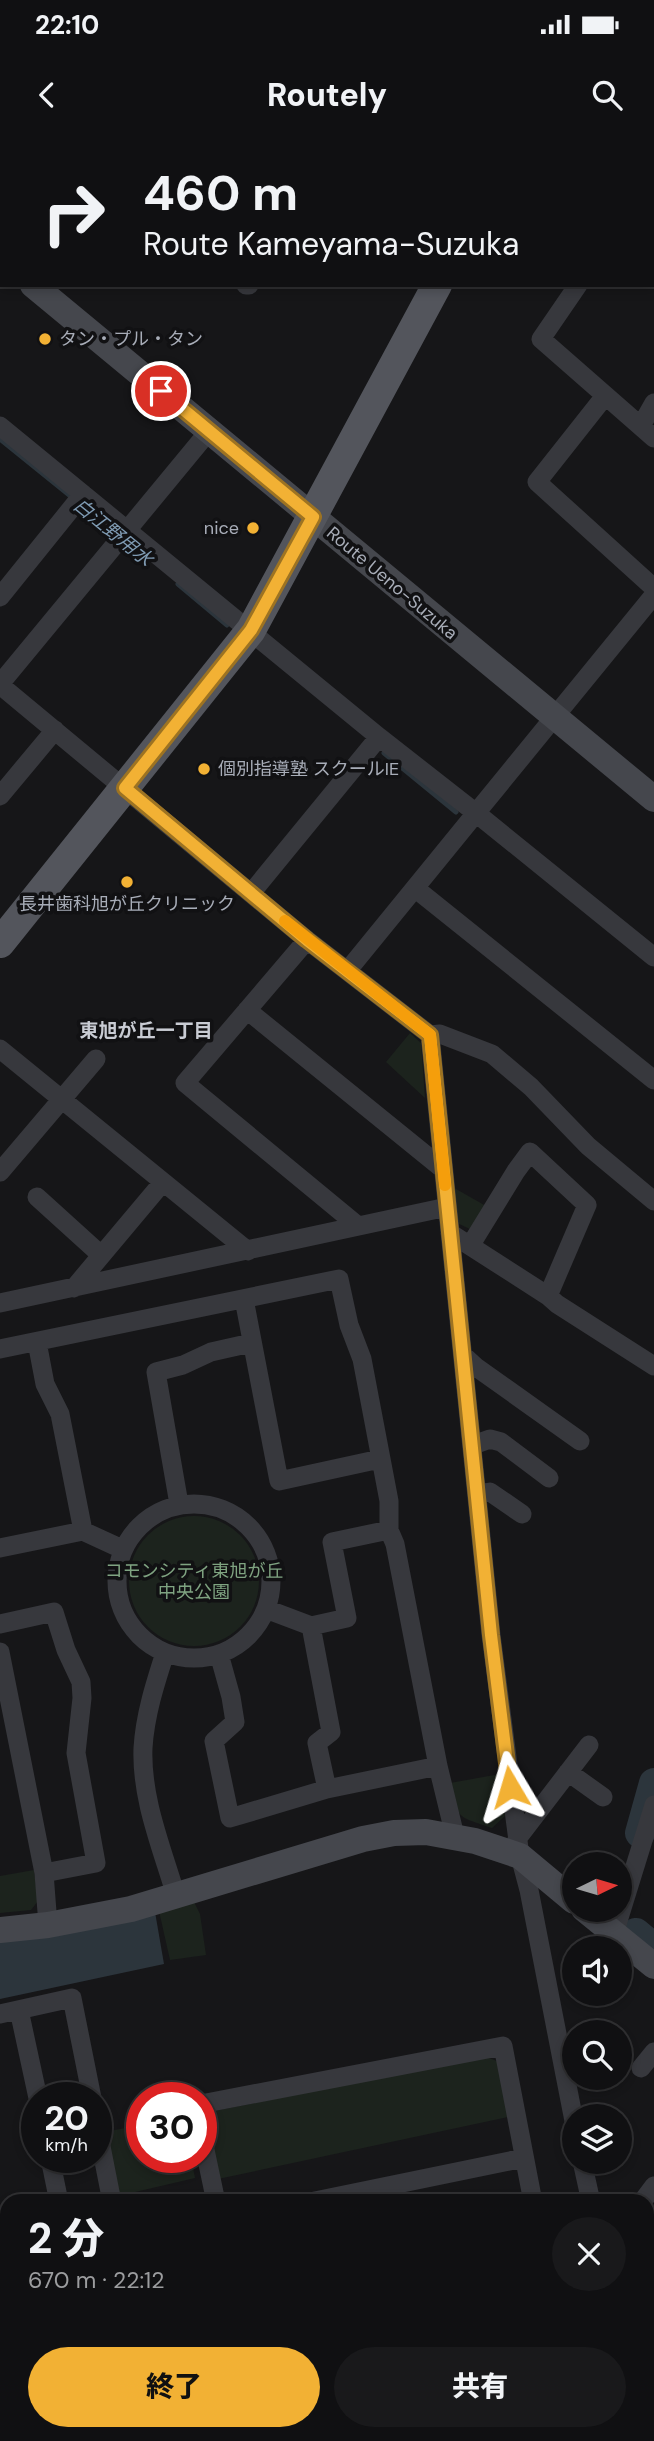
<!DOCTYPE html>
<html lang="ja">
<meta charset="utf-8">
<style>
:root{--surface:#101012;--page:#19191b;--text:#f1f3f6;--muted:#9c9d9f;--line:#303032;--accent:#f2b134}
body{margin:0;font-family:"DM Sans","Noto Sans JP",sans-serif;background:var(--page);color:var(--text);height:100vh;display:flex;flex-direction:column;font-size:26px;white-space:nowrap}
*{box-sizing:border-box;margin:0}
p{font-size:23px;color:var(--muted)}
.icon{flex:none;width:38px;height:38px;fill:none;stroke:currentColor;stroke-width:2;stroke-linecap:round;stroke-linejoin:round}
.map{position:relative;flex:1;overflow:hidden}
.sheet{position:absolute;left:0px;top:2054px;width:654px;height:247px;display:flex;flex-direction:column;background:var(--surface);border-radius:21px 21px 0 0;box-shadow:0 4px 10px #0003,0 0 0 2px var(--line)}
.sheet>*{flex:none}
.top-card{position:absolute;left:0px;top:0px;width:654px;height:147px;box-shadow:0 4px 10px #0003,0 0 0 2px var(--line);background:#101012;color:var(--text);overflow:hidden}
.needle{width:46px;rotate:85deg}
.fabs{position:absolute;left:562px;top:1712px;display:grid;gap:14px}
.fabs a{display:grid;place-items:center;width:70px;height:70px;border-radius:50%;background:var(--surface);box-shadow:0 4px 10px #0003,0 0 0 2px var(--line);font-size:35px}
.speed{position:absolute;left:21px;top:1942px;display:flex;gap:14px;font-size:35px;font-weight:700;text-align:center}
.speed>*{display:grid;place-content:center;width:91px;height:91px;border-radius:50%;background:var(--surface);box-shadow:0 4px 10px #0003,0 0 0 2px var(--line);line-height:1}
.speed small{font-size:18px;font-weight:400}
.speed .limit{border:10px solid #d22;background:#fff;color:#111}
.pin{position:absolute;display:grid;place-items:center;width:60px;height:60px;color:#fff;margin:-30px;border:4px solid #fff;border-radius:50%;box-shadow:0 2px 7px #0007}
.me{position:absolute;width:77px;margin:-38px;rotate:353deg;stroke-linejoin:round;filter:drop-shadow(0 0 5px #0008)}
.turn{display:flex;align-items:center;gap:24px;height:147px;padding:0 28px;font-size:32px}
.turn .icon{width:91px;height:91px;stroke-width:2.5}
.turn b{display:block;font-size:49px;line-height:60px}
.round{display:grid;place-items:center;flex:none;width:74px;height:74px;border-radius:37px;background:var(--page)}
.headline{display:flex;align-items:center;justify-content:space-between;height:119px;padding:0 28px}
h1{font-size:42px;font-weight:800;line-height:52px}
.cta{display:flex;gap:14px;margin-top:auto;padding:14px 28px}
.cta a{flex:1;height:80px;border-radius:42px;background:var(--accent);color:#111;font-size:28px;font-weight:800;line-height:80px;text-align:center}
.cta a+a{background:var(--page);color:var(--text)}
.status{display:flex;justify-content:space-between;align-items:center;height:49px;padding:0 35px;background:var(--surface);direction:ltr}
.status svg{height:19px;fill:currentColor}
header{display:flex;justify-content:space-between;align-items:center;height:91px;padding:0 28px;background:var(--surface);font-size:32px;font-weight:800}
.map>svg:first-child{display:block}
.green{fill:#1c231d}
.water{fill:#2c353c}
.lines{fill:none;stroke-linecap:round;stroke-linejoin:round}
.stream{stroke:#2c353c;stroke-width:5}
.river{stroke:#2c353c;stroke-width:30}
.street{stroke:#37383d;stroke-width:19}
.secondary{stroke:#45474d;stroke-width:26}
.primary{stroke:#53555c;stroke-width:30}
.route-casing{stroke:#9d7322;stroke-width:18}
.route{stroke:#f2b134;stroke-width:12}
.slow{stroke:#f59e0b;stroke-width:12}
.poi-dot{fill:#f2b134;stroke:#111113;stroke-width:2.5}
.labels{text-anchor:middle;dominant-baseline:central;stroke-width:7;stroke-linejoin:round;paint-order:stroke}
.poi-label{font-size:18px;fill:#a8adb8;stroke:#111113;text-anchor:start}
.street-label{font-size:18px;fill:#a8adb8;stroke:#111113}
.park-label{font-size:18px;fill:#7fa381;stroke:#111113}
.water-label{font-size:19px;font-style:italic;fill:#7f9bb3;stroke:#111113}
.neighbourhood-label{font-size:19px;font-weight:bold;fill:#c9ccd4;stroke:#111113}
</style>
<div class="status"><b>22:10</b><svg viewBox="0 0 49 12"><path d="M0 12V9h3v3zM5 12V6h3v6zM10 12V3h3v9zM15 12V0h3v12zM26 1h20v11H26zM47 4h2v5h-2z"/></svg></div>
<header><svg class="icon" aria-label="back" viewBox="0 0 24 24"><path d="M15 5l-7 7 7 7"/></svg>Routely<svg class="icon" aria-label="search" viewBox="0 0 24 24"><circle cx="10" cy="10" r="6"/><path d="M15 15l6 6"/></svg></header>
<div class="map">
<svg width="654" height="2301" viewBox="0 0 654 2301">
<rect width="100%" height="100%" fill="#161618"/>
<path class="green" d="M410 893 421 903 425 958 386 922Z
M456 1049 486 1066 472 1090 457 1083 454 1051Z
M129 1441a65 65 0 1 1 130 0a65 65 0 1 1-130 0Z
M500 1634 505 1676 492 1688C457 1676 458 1680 450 1643Z
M34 1730 38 1761 31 1770 0 1773V1736Z
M194 1762 200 1774 206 1815 170 1820 159 1771Z
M487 1917 499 1922 508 1977 218 2039 207 1980 214 1971Z
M142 1985V2018H191L195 2038 118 2056 104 1992Z"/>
<path class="water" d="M155 1772 164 1824 0 1859V1802Z"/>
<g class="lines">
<path class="stream" d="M0 299 73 358
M80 365 100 380
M178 444 227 485
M384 613 456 672"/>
<path class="river" d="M640 1693 654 1643
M636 1793 654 1808"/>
<path class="street" d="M68 0 71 2
M639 0 642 2
M196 2 197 0
M328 2 329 0
M490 2 491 0
M545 2 546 0
M653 36 654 34
M246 145H249
M578 145 541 199 654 298
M605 256 537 342 654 448
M0 286 379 597 476 673 348 830
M641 286 654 263
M654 455 476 673 654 817
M0 457 83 354
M0 544 209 291
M0 545 307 800 430 895 440 894 492 914 531 947 588 1006 654 1061
M0 656 55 590
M416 749 654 940
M252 752 379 597
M307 800 185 943 357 1085
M247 870 443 1029
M430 895 491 1495 520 1716 529 1750 574 1981
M0 909 248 1111
M0 1032 96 919
M37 1057 101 1115
M450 1093 548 1156 587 1065 530 1012 516 1031 470 1106
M74 1148 163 1042
M548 1156 557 1164 654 1226
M244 1159 279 1341 380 1319
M0 1163 447 1067
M37 1202 45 1244 60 1274 83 1391
M0 1209 339 1139 349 1185 362 1219 389 1361V1390L395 1404 438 1626 455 1696
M464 1216 476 1227 580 1301
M473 1305 490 1299 501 1302 549 1338
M478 1354 490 1352 522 1374
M179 1364 156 1232 183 1225 211 1212 251 1203
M117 1441a77 77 0 1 1 154 0a77 77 0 1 1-154 0Z
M0 1408 83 1391 122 1409
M0 1484 54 1472 66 1510 81 1542 82 1558 76 1613 96 1723 44 1733
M311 1486 347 1478 332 1402 389 1390
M0 1512 44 1733 48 1785
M165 1513C155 1544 145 1575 143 1608 141 1659 162 1708 176 1756
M219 1514 231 1557 235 1582 214 1601 230 1678 327 1649 317 1603 331 1592 311 1486 266 1469
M568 1632 603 1657
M327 1649 438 1626
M517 1699 589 1605
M614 1794 654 1665
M19 1870 38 1958
M0 1874 72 1858 92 1958
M641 1928 654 1912
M201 1964 503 1906 533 2062
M96 1981 112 2062
M201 1991 216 2062
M50 2018 59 2062
M582 2021 591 2062
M310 2062 524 2018
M642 2062 654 2046
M0 2197 7 2231
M0 2255 7 2254
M648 2283 654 2275
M260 2294 268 2301
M443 2301 448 2294
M565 2301 571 2294
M633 2301 639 2294"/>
<path class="secondary" d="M0 118 2 119
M33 145 654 659
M584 1769 654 1826
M0 1790 48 1785 131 1769 363 1699 394 1693 426 1692 475 1701 520 1716 574 1761
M648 2202 654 2195
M207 2301 241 2294"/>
<path class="primary" d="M516 2 517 0
M0 803 251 490 437 145"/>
</g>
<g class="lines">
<g class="route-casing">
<path id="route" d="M161 251 313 377 251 490 125 648 307 800 430 895 491 1495 510 1647"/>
</g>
<use href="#route" class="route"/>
<path class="slow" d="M285 781 430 895 445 1045"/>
</g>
<g class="poi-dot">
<circle cx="45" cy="199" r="7"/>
<circle cx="253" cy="388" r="7"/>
<circle cx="204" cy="629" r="7"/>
<circle cx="127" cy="742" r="7"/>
</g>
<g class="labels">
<g class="poi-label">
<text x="59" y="199">タン・プル・タン</text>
<text x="239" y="388" text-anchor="end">nice</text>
<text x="218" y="629">個別指導塾 スクールIE</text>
<text x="127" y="764" text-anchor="middle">長井歯科旭が丘クリニック</text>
</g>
<g class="street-label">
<text transform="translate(392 443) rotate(40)">Route Ueno-Suzuka</text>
</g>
<g class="park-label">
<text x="194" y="1431">コモンシティ東旭が丘<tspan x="194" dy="21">中央公園</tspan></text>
</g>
<g class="water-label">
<text transform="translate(113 392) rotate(39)">白江野用水</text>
</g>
<g class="neighbourhood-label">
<text x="146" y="890">東旭が丘一丁目</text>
</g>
</g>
</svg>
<div class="fabs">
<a><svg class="needle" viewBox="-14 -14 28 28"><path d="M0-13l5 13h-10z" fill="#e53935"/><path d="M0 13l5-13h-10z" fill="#9c9d9f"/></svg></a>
<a><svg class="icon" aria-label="sound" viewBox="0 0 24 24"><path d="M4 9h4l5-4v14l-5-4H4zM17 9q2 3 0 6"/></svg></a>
<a><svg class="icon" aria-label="search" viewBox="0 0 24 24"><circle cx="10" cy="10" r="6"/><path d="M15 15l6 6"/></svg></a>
<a><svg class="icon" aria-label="layers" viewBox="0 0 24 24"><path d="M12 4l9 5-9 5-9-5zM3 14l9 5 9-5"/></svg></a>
</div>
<div class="speed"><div>20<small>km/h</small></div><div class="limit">30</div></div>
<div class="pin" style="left:161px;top:251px;background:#d93025"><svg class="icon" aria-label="arrive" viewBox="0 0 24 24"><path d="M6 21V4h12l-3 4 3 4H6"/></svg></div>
<svg class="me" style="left:510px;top:1647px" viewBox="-20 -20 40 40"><path d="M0-17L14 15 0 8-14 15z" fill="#f2b134" stroke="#fff" stroke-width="4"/></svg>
<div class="top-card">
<div class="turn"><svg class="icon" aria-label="right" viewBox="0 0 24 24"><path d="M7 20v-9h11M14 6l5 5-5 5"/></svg><div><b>460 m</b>Route Kameyama-Suzuka</div></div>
</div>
<section class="sheet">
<div class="headline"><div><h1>2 分</h1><p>670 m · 22:12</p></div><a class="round"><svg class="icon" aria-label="close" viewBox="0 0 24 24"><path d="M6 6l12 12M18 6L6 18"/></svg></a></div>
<div class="cta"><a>終了</a><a>共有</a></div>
</section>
</div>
